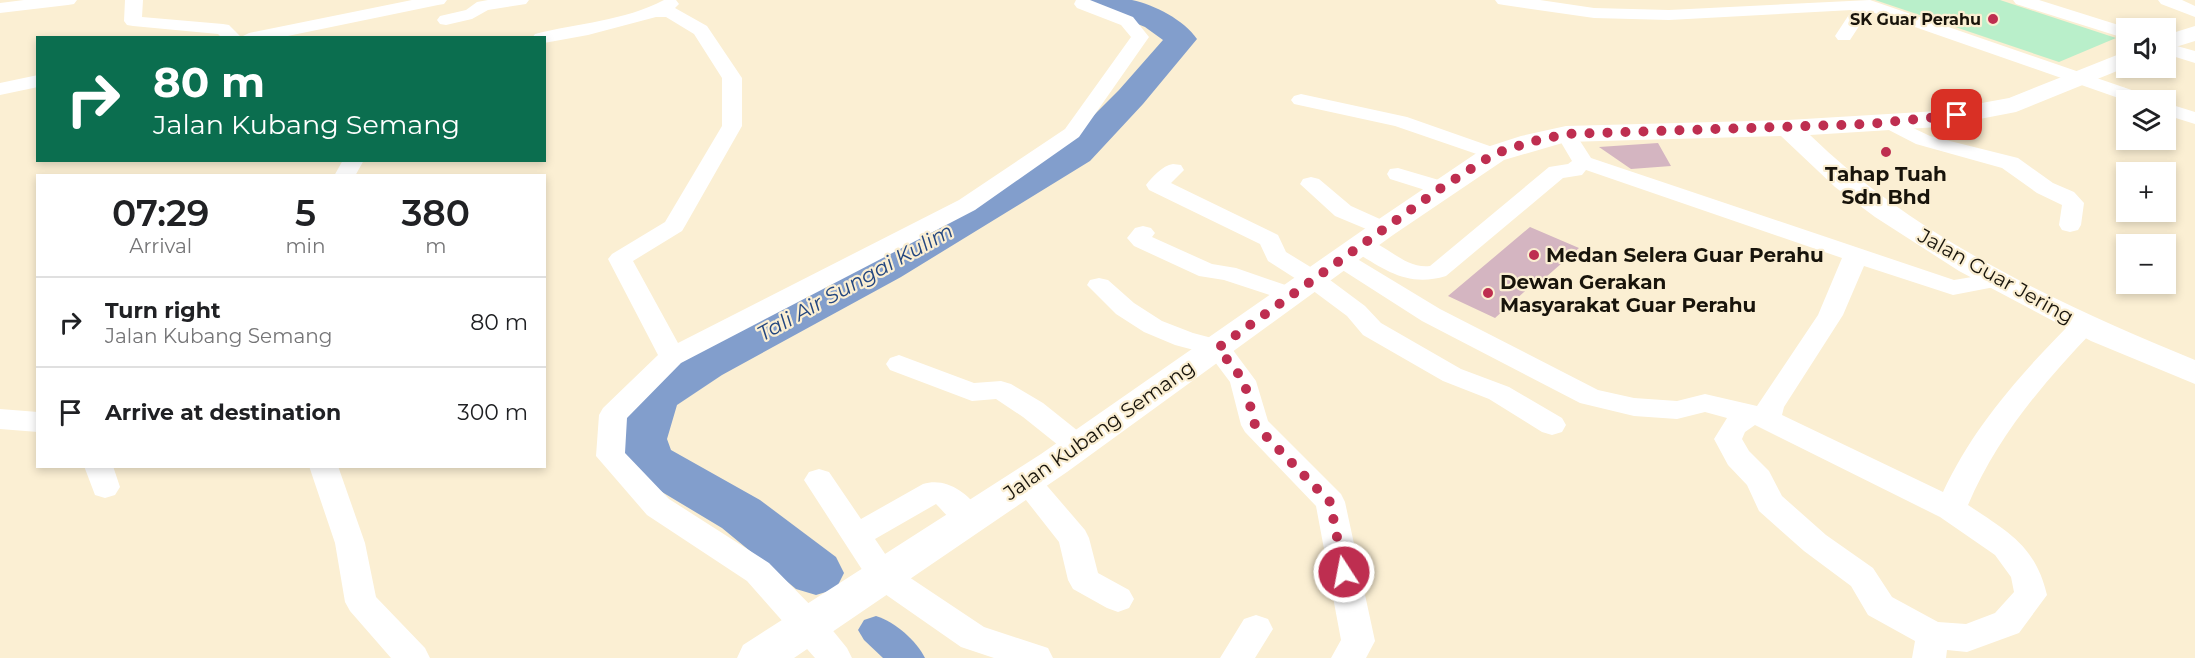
<!DOCTYPE html>
<meta charset="utf-8">
<style>
:root{--surface:#fff;--page:#f6f6f6;--text:#202124;--muted:#757577;--line:#e0e0e0}
body{margin:0;font-family:Montserrat,sans-serif;background:var(--page);color:var(--text);height:100vh;display:flex;flex-direction:column;font-size:22px;white-space:nowrap}
*{box-sizing:border-box;margin:0}
p{font-size:20px;color:var(--muted)}
.icon{flex:none;width:33px;height:33px;fill:none;stroke:currentColor;stroke-width:2;stroke-linecap:round;stroke-linejoin:round}
.map{position:relative;flex:1;overflow:hidden}
.sheet{position:absolute;left:36px;top:174px;width:510px;height:294px;display:flex;flex-direction:column;background:var(--surface);border-radius:0px;box-shadow:0 3px 9px #0003}
.sheet>*{flex:none}
.banner{position:absolute;left:36px;top:36px;width:510px;height:126px;border-radius:0px;box-shadow:0 3px 9px #0003;background:#0b6e4f;color:#fff;overflow:hidden}
.tools{position:absolute;left:2116px;top:18px;display:grid;gap:12px}
.tools a{display:grid;place-items:center;width:60px;height:60px;border-radius:0px;background:var(--surface);box-shadow:0 3px 9px #0003;font-size:30px}
.pin{position:absolute;display:grid;place-items:center;width:51px;height:51px;color:#fff;margin:-26px;border-radius:12px;box-shadow:0 3px 9px #0006}
.me{position:absolute;width:66px;margin:-33px;rotate:349deg;stroke-linejoin:round;filter:drop-shadow(0 0 4px #0008)}
.turn{display:flex;align-items:center;gap:21px;height:126px;padding:0 18px;font-size:27px}
.turn .icon{width:78px;height:78px;stroke-width:2.5}
.turn b{display:block;font-size:42px;line-height:51px}
.eta{display:flex;justify-content:space-evenly;align-items:center;height:102px;text-align:center}
.eta b{font-size:36px;font-weight:600;line-height:42px}
ul{padding:0;list-style:none}
li{display:flex;align-items:center;gap:18px;height:90px;padding:0 18px;border-top:2px solid var(--line)}
li div{flex:1}
li b{display:block;font-size:22px}
li em{font-style:normal}
.map>svg:first-child{display:block}
.green{fill:#b9efca}
.lines{fill:none;stroke-linecap:round;stroke-linejoin:round}
.canal{fill:#829ecc;fill-rule:evenodd}
.river{fill:#829ecc;fill-rule:evenodd}
.building{fill:#d4b5c1}
.street{fill:#fff;fill-rule:evenodd}
.secondary{fill:#fff;fill-rule:evenodd}
.route{stroke:#be2e50;stroke-width:10;stroke-dasharray:0 18}
.poi-dot{fill:#be2e50;stroke:#fbefd3;stroke-width:2}
.labels{text-anchor:middle;dominant-baseline:central;stroke-width:4.5;stroke-linejoin:round;paint-order:stroke}
.far-poi-label{font-size:16px;font-weight:bold;fill:#18140b;stroke:#fbefd3;text-anchor:end}
.poi-label{font-size:20px;font-weight:bold;fill:#18140b;stroke:#fbefd3;text-anchor:start}
.street-label{font-size:20px;fill:#18140b;stroke:#fbefd3}
.water-label{font-size:21px;font-style:italic;fill:#23467f;stroke:#fbefd3}
</style>
<div class="map">
<svg width="2195" height="658" viewBox="0 0 2195 658">
<rect width="100%" height="100%" fill="#fbefd3"/>
<path class="green" d="M1875 0H2000L2116 38 2059 62Z"/>
<g class="lines">
<path class="canal" d="M876 616C895 622 916 640 925 658H883L864 640 858 630 864 620Z"/>
<path class="river" d="M1089 0C1102 0 1119 0 1132 0 1155 5 1184 20 1197 39L1143 104 1090 161 901 277 722 375 677 405 667 439 671 450 760 500 836 557 844 573 836 589 816 595 796 589 722 528 632 474 617 439 632 397 639 386 690 353 871 259 1064 145 1119 90 1163 40 1145 27 1093 6Z"/>
</g>
<path class="building" d="M1658 143 1671 166 1631 169 1599 147Z
M1530 227 1579 248 1537 285 1534 283 1495 318 1448 296Z"/>
<g class="lines">
<path class="street" d="M24 0H77L74 4 68 5 0 13V3Z
M125 0H143L142 17 223 24 229 25 241 37 249 33 412 0H447L444 4 438 5 278 38H222L218 34 133 26 127 25 124 21Z
M488 0H529L526 4 488 10 472 19 446 25 440 24 437 20 440 16 466 10 477 2Z
M664 0H676L679 4 675 8 707 26 742 78V126L685 226 682 231 633 261 678 343 959 200 1065 129 1131 37 1121 25 1077 8 1074 4 1076 0H1090L1133 17 1149 37 1079 137 975 210 681 363 627 418 625 453 669 499 769 563 821 616 847 648 852 658H815L747 581 647 515 596 456 599 415 603 408 658 355 608 259 612 254 665 222 722 126V78L694 34 666 17H656L588 35 544 43V38H532L535 34C578 23 624 21 664 0Z
M1495 0H1540L1594 8 1669 10 1870 0 2149 96 2152 100 2127 101 1869 11 1850 40H1838L1835 36 1852 10 1669 20 1594 18 1504 5 1498 4Z
M2013 0H2039L2128 28 2127 39 2016 4Z
M2158 0H2182L2195 6V17L2161 4Z
M2166 43 2195 51V63L2166 54Z
M38 75V87L0 95V83Z
M1301 94 1407 117 1501 150 1505 154 1501 158 1494 160 1395 126 1294 104 1291 100 1294 96Z
M2166 103 2195 112V124L2166 115Z
M1890 117 1930 136 2018 158 2053 183 2074 192 2084 203 2081 225 2078 230 2070 232 2062 230 2059 225 2062 205 2037 193 2002 168 1916 144 1883 127 1880 123 1883 119Z
M1566 128 1573 130 1591 158 1954 280 1996 273 2005 275 2008 280 2005 285 1953 295 1864 266 1843 315 1784 407 1782 415 1943 492C1974 425 2024 370 2076 318L2085 316 2094 318 2098 324 2094 330C2043 383 1997 437 1968 505 2008 532 2035 545 2047 595L2019 633 1967 652 1947 650 1946 658H1912L1915 641 1868 615 1851 586 1804 551 1759 511 1747 485 1728 465 1714 439 1727 418 1705 412 1677 419 1634 416 1580 403 1422 321 1333 264 1329 259 1333 254 1341 252 1349 254 1440 309 1598 390 1634 398 1677 401 1705 394 1757 406 1818 315 1842 258 1586 170 1582 175 1563 178 1446 276C1407 288 1384 269 1352 250L1348 245 1352 240C1380 233 1400 270 1430 266L1549 167 1568 164 1572 161 1556 134 1559 130ZM1755 425 1940 517 1995 555 2011 577 2014 592 1995 613 1966 624 1938 622 1892 597 1873 568 1826 535 1782 496 1769 471 1749 451 1742 439 1745 432Z
M343 160H364L355 176H334Z
M1173 164 1181 165 1184 170 1171 183 1278 235 1286 252 1322 274 1365 306 1381 323 1461 369 1509 387 1562 418 1566 425 1562 432 1552 435 1542 432 1489 399 1443 381 1363 335 1347 316 1304 284 1268 261 1260 244 1149 190 1146 185C1153 176 1162 166 1173 164Z
M1398 168 1449 183 1452 188 1449 193 1441 195 1390 179 1387 174 1390 169Z
M1311 177 1319 179 1351 206 1391 224 1394 229 1391 234 1383 236 1335 216 1300 184 1303 179Z
M1143 226 1151 228 1155 233 1152 237 1212 264 1236 268 1300 290 1303 295 1300 300 1291 302 1224 280 1199 276 1134 246 1127 238 1135 228Z
M1099 278 1108 280 1134 303 1162 321 1193 333 1227 342 1256 381 1268 421 1341 494 1345 502 1375 641 1366 658H1331L1341 640 1316 506 1245 432 1241 425 1230 382 1209 354 1175 345 1144 332 1116 314 1087 285 1090 280Z
M899 355 974 383 1001 381 1011 384 1043 403 1088 439 1092 446 1088 453 1078 456 1068 453 1023 417 996 399 972 401 890 370 886 364 890 358Z
M0 409 38 412V432L0 429Z
M84 466H113L120 487 115 495 105 498 95 495Z
M309 466H338L365 543 376 597 425 648 430 658H391L350 611 345 602 335 543Z
M819 469 829 472 861 519 923 484C949 476 973 497 985 519L981 527C960 534 950 518 936 504L875 539 894 567 984 627 1048 648 1053 658H994L961 647 872 585 804 480 809 472Z
M1026 470 1036 473 1085 530 1089 538 1098 573 1129 590 1134 599 1129 608 1118 612 1107 608 1073 589 1068 580 1059 542 1011 481 1016 473Z
M1256 615 1268 619 1273 629 1255 658H1220L1244 619Z"/>
<path class="secondary" d="M2195 26V41L2166 50V35Z
M2127 51V67L2016 112 1938 127 1810 135C1917 239 2059 304 2195 360V384L2091 341 1959 271 1875 217 1835 187 1781 136 1566 142 1504 160 1393 235 1067 472 794 658H737L743 645 1041 454 1373 223 1484 148 1521 136 1566 126 1788 120 1938 111 2009 98Z"/>
</g>
<g class="lines">
<path class="route" d="M1344 572 1330 502 1255 425 1244 381 1218 348 1441 188 1494 154 1530 142 1566 134 1869 124 1957 115"/>
</g>
<g class="poi-dot">
<circle cx="1993" cy="19" r="6"/>
<circle cx="1886" cy="152" r="6"/>
<circle cx="1534" cy="255" r="6"/>
<circle cx="1488" cy="293" r="6"/>
</g>
<g class="labels">
<g class="far-poi-label">
<text x="1981" y="19">SK Guar Perahu</text>
</g>
<g class="poi-label">
<text x="1886" y="174" text-anchor="middle">Tahap Tuah<tspan x="1886" dy="23">Sdn Bhd</tspan></text>
<text x="1546" y="255">Medan Selera Guar Perahu</text>
<text x="1500" y="282">Dewan Gerakan<tspan x="1500" dy="23">Masyarakat Guar Perahu</tspan></text>
</g>
<g class="street-label">
<text transform="translate(1996 276) rotate(29)">Jalan Guar Jering</text>
<text transform="translate(1099 430) rotate(-35)">Jalan Kubang Semang</text>
</g>
<g class="water-label">
<text transform="translate(855 282) rotate(-29)">Tali Air Sungai Kulim</text>
</g>
</g>
</svg>
<div class="tools">
<a><svg class="icon" aria-label="sound" viewBox="0 0 24 24"><path d="M4 9h4l5-4v14l-5-4H4zM17 9q2 3 0 6"/></svg></a>
<a><svg class="icon" aria-label="layers" viewBox="0 0 24 24"><path d="M12 4l9 5-9 5-9-5zM3 14l9 5 9-5"/></svg></a>
<a>+</a>
<a>−</a>
</div>
<div class="pin" style="left:1957px;top:115px;background:#d93025"><svg class="icon" aria-label="arrive" viewBox="0 0 24 24"><path d="M6 21V4h12l-3 4 3 4H6"/></svg></div>
<svg class="me" style="left:1344px;top:572px" viewBox="-20 -20 40 40"><circle r="17" fill="#be2e50" stroke="#fff" stroke-width="3"/><path d="M0-11L8 9 0 5-8 9z" fill="#fff"/></svg>
<div class="banner">
<div class="turn"><svg class="icon" aria-label="right" viewBox="0 0 24 24"><path d="M7 20v-9h11M14 6l5 5-5 5"/></svg><div><b>80 m</b>Jalan Kubang Semang</div></div>
</div>
<section class="sheet">
<div class="eta">
<div><b>07:29</b><p>Arrival</p></div>
<div><b>5</b><p>min</p></div>
<div><b>380</b><p>m</p></div>
</div>
<ul>
<li><svg class="icon" aria-label="right" viewBox="0 0 24 24"><path d="M7 20v-9h11M14 6l5 5-5 5"/></svg><div><b>Turn right</b><p>Jalan Kubang Semang</p></div><em>80 m</em></li>
<li><svg class="icon" aria-label="arrive" viewBox="0 0 24 24"><path d="M6 21V4h12l-3 4 3 4H6"/></svg><div><b>Arrive at destination</b></div><em>300 m</em></li>
</ul>
</section>
</div>
